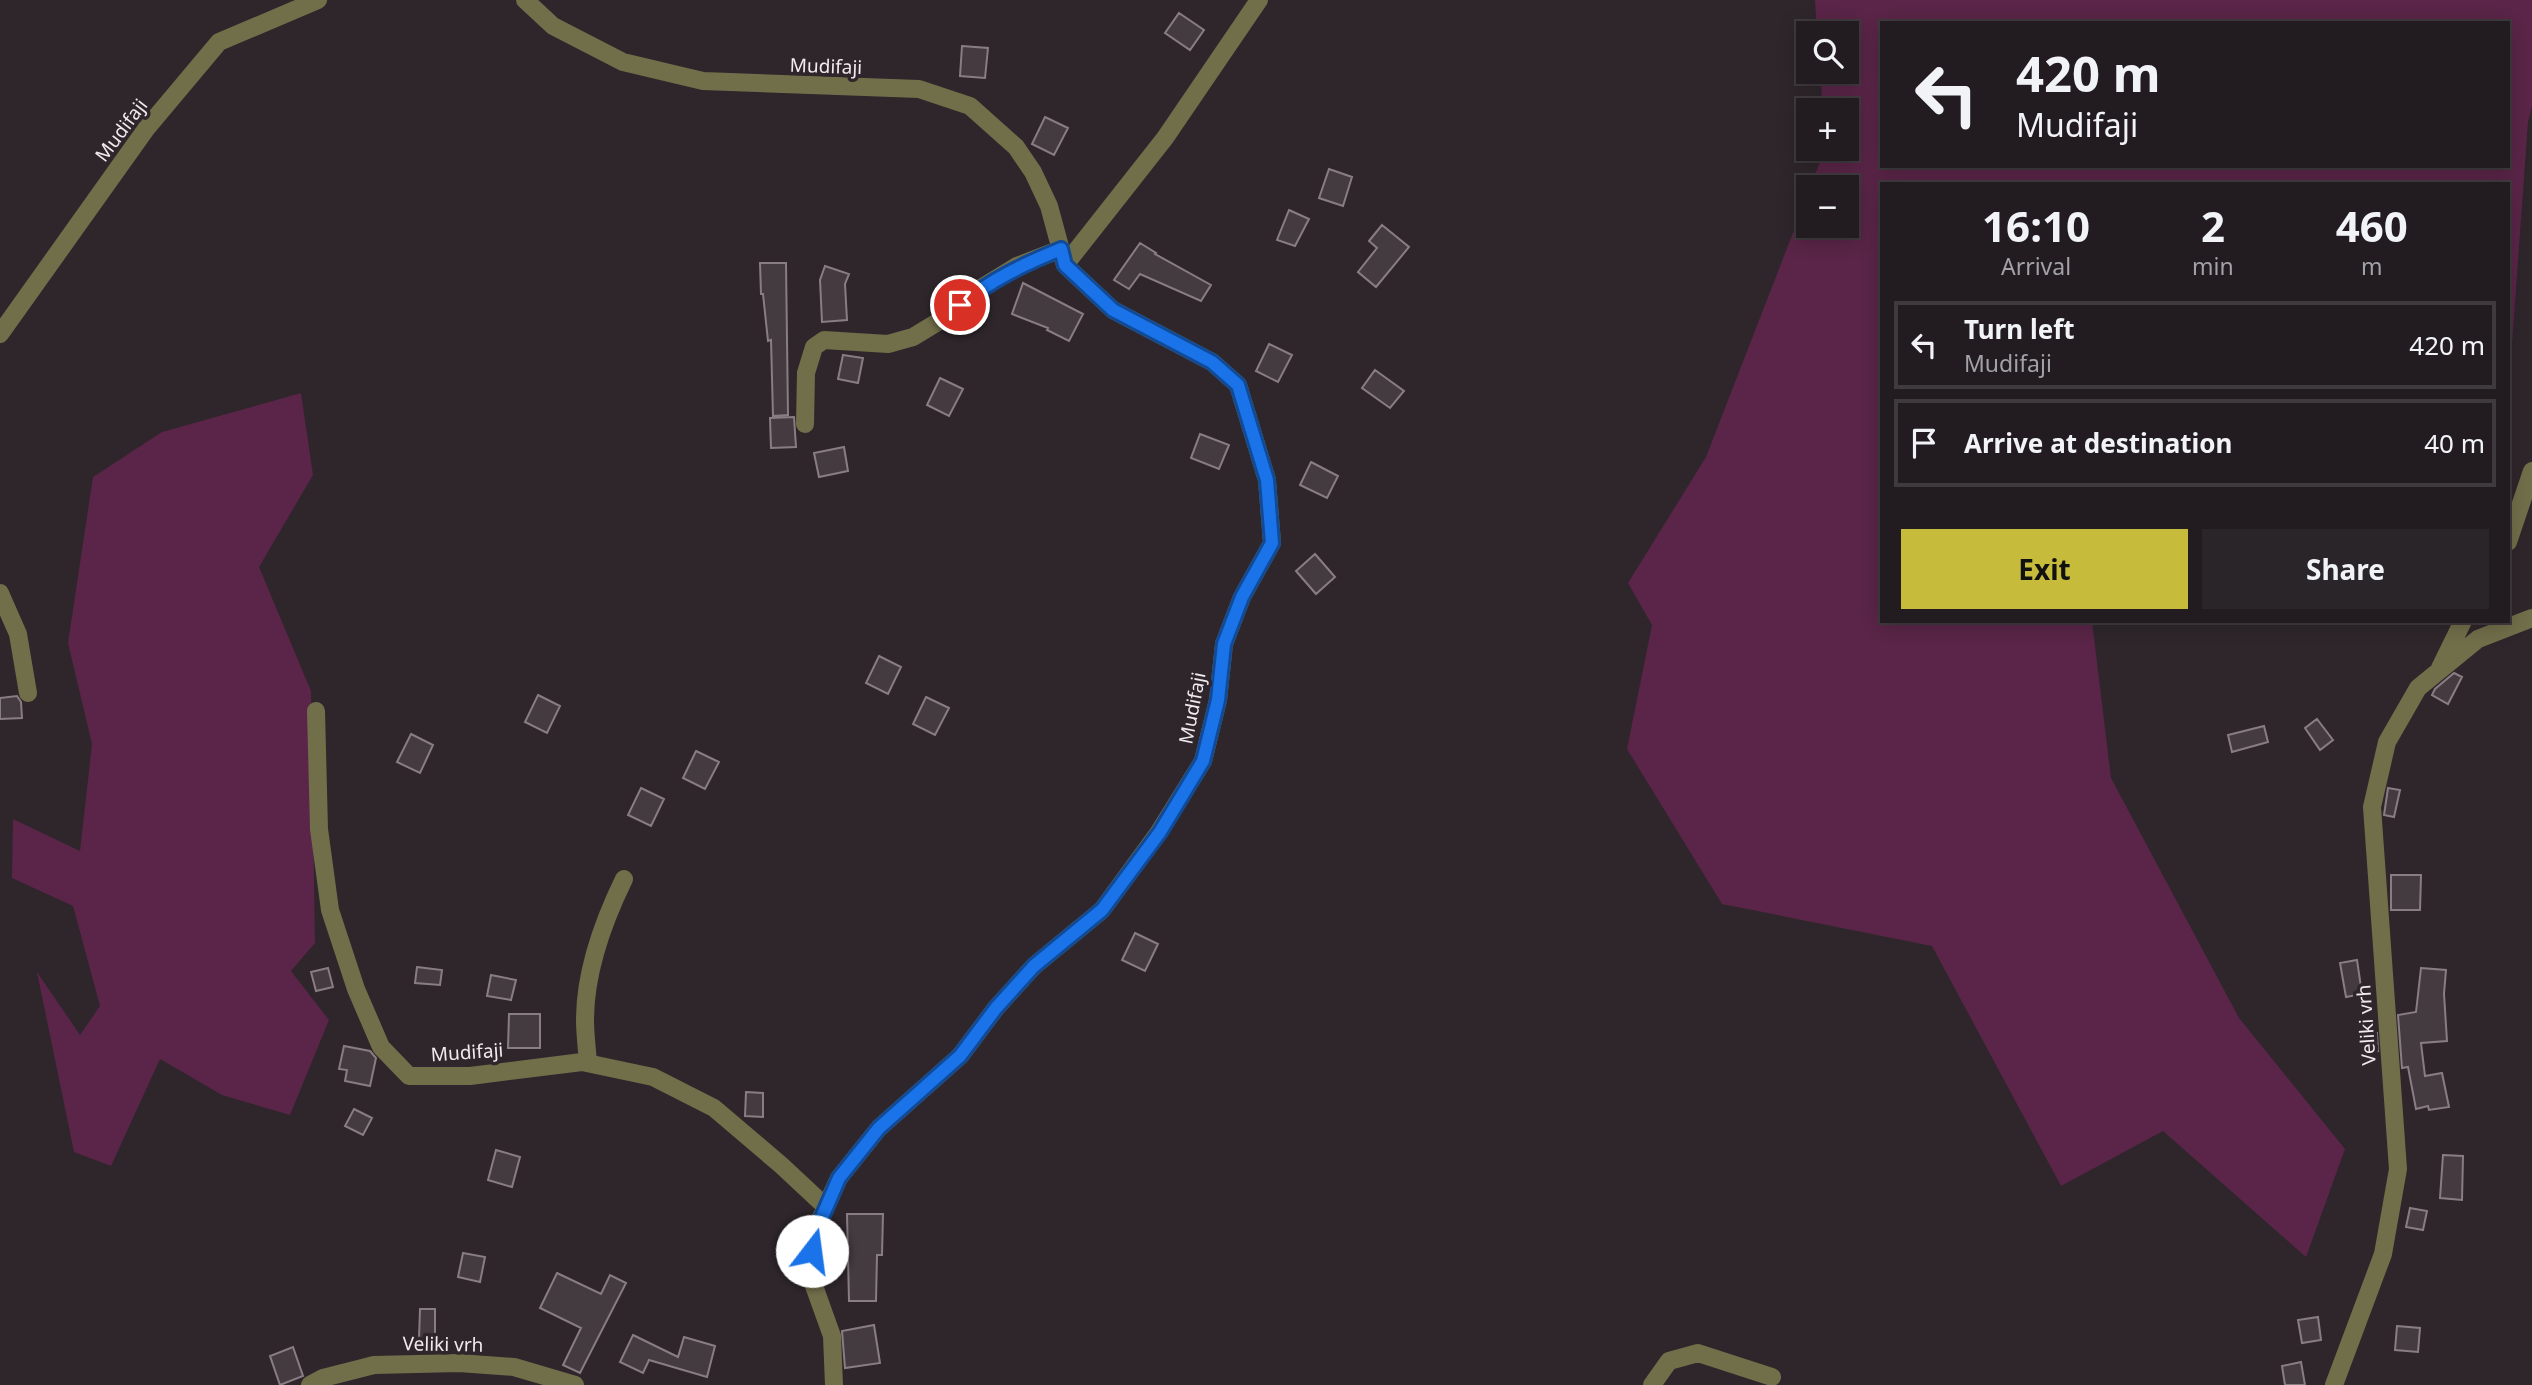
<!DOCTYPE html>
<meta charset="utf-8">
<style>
:root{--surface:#221c20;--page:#2a2529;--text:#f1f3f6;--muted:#a2a1a5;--line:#3f3a3e;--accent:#c7bb3c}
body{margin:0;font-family:"Noto Sans",sans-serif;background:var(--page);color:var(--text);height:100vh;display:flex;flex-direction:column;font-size:26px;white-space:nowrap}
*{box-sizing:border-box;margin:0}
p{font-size:23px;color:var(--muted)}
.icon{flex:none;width:38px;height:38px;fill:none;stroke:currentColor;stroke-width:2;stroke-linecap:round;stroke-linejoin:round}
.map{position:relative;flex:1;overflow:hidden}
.drawer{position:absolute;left:1880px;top:182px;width:630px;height:441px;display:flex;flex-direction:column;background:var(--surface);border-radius:0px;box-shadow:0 4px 18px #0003,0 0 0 2px var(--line)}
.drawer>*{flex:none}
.banner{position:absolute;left:1880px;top:21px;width:630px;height:147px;border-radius:0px;box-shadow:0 4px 18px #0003,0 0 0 2px var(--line);background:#221c20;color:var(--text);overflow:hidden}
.tools{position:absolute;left:1796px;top:21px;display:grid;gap:14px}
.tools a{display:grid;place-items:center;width:63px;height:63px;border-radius:0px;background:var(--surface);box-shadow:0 4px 18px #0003,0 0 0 2px var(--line);font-size:35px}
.pin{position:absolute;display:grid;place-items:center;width:60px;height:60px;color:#fff;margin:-30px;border:4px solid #fff;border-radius:50%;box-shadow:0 2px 7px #0007}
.me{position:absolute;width:77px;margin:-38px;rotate:15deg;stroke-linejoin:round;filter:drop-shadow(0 0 5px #0008)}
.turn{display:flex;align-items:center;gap:24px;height:147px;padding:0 21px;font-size:32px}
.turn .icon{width:91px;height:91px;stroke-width:2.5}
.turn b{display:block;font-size:49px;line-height:60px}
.eta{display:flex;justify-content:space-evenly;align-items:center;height:119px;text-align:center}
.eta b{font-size:42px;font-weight:700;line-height:49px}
.button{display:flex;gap:14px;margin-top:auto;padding:14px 21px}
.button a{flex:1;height:80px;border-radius:0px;background:var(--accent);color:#111;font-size:28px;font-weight:700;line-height:80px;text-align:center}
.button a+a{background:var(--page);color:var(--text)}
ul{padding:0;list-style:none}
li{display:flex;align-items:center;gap:21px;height:88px;margin:0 14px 10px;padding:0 7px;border:4px solid var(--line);border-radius:0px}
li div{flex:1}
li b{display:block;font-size:26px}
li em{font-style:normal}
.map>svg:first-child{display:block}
.green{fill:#5a2548;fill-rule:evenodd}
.building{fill:#443b40;stroke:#887d83;stroke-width:2}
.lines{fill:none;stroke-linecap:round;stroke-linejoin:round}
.minor{stroke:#716e4a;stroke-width:18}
.route-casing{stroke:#114b97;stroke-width:18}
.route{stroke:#1a73e8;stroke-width:12}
.labels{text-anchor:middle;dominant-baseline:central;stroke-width:7;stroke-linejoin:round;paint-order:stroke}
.street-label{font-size:19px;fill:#f0eaee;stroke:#2e262b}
</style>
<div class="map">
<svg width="2532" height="1385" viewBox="0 0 2532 1385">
<rect width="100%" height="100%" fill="#2e262b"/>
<path class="green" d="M1815 0H2532V106L2528 122 2512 344 2508 347V184H1881V621H2092L2111 778 2239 1018 2345 1149 2306 1257 2163 1131 2061 1186 1932 946 1722 904 1627 749 1652 625 1628 583 1706 457 1808 194V226H1846V187H1810L1825 149H1846V110H1823L1820 72H1846V33H1817ZM1881 23H2508V166H1881Z
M301 393 313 475 259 567 311 691 315 943 291 971 329 1020 290 1115 222 1095 160 1059 111 1166 74 1152 37 972 80 1035 100 1006 73 906 12 878 13 819 80 851 92 744 68 643 93 477 162 432Z"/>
<path class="building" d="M1179 13 1204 30 1190 50 1165 33Z
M962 46 988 48 985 78 960 76Z
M1045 117 1068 128 1054 155 1032 144Z
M1329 169 1352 177 1343 206 1319 198Z
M1289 210 1309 219 1295 246 1277 240Z
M1382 225 1409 247 1376 287 1358 272 1377 248 1369 241Z
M1140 243 1156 253 1155 254 1211 285 1201 301 1140 274 1129 289 1114 280Z
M760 263H786L788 415 773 416 771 340 768 341 763 294H761Z
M825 266 849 274 845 284 847 320 822 322 820 280Z
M1023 283 1083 314 1069 341 1047 330 1048 328 1012 314Z
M1269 344 1292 355 1278 382 1256 371Z
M843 355 863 358 858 383 838 379Z
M1375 370 1404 391 1390 408 1362 388Z
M940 378 963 389 949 416 927 405Z
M794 417 796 447 771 448 770 418Z
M1200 434 1229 445 1219 469 1191 458Z
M844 447 848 471 819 477 814 453Z
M1311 462 1338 476 1327 498 1300 485Z
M1315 554 1335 577 1316 594 1296 571Z
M879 656 901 667 888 694 866 683Z
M2454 673 2462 677 2448 704 2432 695 2435 689Z
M538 695 560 706 547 733 525 722Z
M17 696 21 702 22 718 0 719V698Z
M926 697 949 708 935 735 913 724Z
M2317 719 2333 740 2320 750 2305 728Z
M2264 726 2268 742 2232 752 2228 735Z
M411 734 433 745 420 773 397 762Z
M696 751 719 762 705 789 683 778Z
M641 788 664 799 651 826 628 815Z
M2388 788 2400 790 2394 817 2384 815Z
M2391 875H2421L2420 910H2391Z
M1135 933 1158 944 1145 971 1122 960Z
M2357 960 2362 994 2346 997 2340 963Z
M417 967 442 970 440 985 415 983Z
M328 968 333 987 316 991 311 972Z
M2421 968 2446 970 2444 994 2447 1041 2421 1043 2425 1076 2442 1073 2449 1107 2429 1110 2428 1106 2416 1109 2408 1067 2402 1068 2398 1015 2416 1012Z
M491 975 516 980 511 1000 487 996Z
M509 1014H540V1048H508Z
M2377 1033 2378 1051 2365 1052V1034Z
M344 1046 370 1051 376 1058 370 1086 345 1081 347 1070 339 1069Z
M746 1092 763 1093V1117L745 1116Z
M354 1109 372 1118 363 1135 345 1126Z
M496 1150 520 1157 512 1187 488 1180Z
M2443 1155 2463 1156 2462 1200 2440 1198Z
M2410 1208 2427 1211 2423 1230 2406 1227Z
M847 1214H883L882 1255H877L876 1301H849Z
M463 1253 485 1257 480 1282 458 1277Z
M557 1273 601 1294 610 1275 626 1283 580 1373 563 1365 581 1328 540 1308Z
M420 1309H435V1339H419Z
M2318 1317 2321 1340 2302 1343 2298 1320Z
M874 1325 880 1363 845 1368 842 1331Z
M2397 1326 2420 1328 2418 1352 2395 1350Z
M633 1335 678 1357 684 1337 715 1346 707 1377 649 1360 643 1373 620 1362Z
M293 1347 303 1376 280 1385 270 1356Z
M2301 1362 2305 1385H2285L2282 1366Z"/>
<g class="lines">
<path class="minor" d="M525 0 553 26 623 62 703 81 919 89 970 106 1016 147 1033 172 1049 206 1065 265 1113 310 1212 362 1238 385 1267 480 1272 543 1242 597 1224 644 1218 700 1203 761 1159 832 1102 910 1034 966 996 1008 960 1056 879 1128 839 1178 815 1231 809 1272 832 1336 834 1385
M1065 265 1165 138 1259 0
M0 334 146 129 219 42 318 0
M805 424 806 373 814 347 824 340 888 344 913 337 941 320 978 290 1017 266 1061 249
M2508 542 2532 471
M0 593 18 634 28 693
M2440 668 2463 621
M316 711 319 829 330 910 356 989 381 1047 409 1076H470L582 1062 653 1077 714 1108 781 1165 826 1207
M588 1063C587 1049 585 1034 585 1020 585 971 603 922 624 879
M310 1385 323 1378 374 1365 459 1363 514 1367 575 1385
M1652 1385 1669 1361 1698 1353 1772 1377
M2334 1385 2383 1254 2398 1169 2372 807 2387 742 2418 688 2478 639 2532 618"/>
</g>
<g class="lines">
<g class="route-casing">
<path id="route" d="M812 1251 816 1231 839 1178 879 1128 960 1056 996 1008 1034 966 1102 910 1160 832 1203 761 1218 700 1224 644 1242 597 1272 543 1267 480 1238 385 1212 362 1113 310 1065 265 1061 249C1024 264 991 280 960 305"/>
</g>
<use href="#route" class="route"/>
</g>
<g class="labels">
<g class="street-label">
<text transform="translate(826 66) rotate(2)">Mudifaji</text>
<text transform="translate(121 130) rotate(-53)">Mudifaji</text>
<text transform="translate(1192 708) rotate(-79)">Mudifaji</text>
<text transform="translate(2366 1025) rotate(-94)">Veliki vrh</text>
<text transform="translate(467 1052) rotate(-4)">Mudifaji</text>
<text transform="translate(443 1344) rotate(1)">Veliki vrh</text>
</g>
</g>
</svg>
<div class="tools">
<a><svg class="icon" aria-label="search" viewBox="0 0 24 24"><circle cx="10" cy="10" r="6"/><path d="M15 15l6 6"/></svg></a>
<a>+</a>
<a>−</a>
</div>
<div class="pin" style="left:960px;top:305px;background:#d93025"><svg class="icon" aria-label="arrive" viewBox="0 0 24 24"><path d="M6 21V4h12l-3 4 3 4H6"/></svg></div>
<svg class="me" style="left:812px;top:1251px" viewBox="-20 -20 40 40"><circle r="19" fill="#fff"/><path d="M0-13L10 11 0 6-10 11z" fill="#1a73e8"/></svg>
<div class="banner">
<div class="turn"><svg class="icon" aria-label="left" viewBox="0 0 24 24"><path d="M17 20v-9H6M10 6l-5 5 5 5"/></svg><div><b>420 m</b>Mudifaji</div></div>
</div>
<section class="drawer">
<div class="eta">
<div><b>16:10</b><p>Arrival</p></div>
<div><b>2</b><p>min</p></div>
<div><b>460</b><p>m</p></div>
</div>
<ul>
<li><svg class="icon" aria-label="left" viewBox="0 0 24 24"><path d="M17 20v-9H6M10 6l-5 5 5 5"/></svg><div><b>Turn left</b><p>Mudifaji</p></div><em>420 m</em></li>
<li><svg class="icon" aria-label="arrive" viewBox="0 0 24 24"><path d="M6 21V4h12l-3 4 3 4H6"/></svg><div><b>Arrive at destination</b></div><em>40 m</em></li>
</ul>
<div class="button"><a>Exit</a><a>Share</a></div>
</section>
</div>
